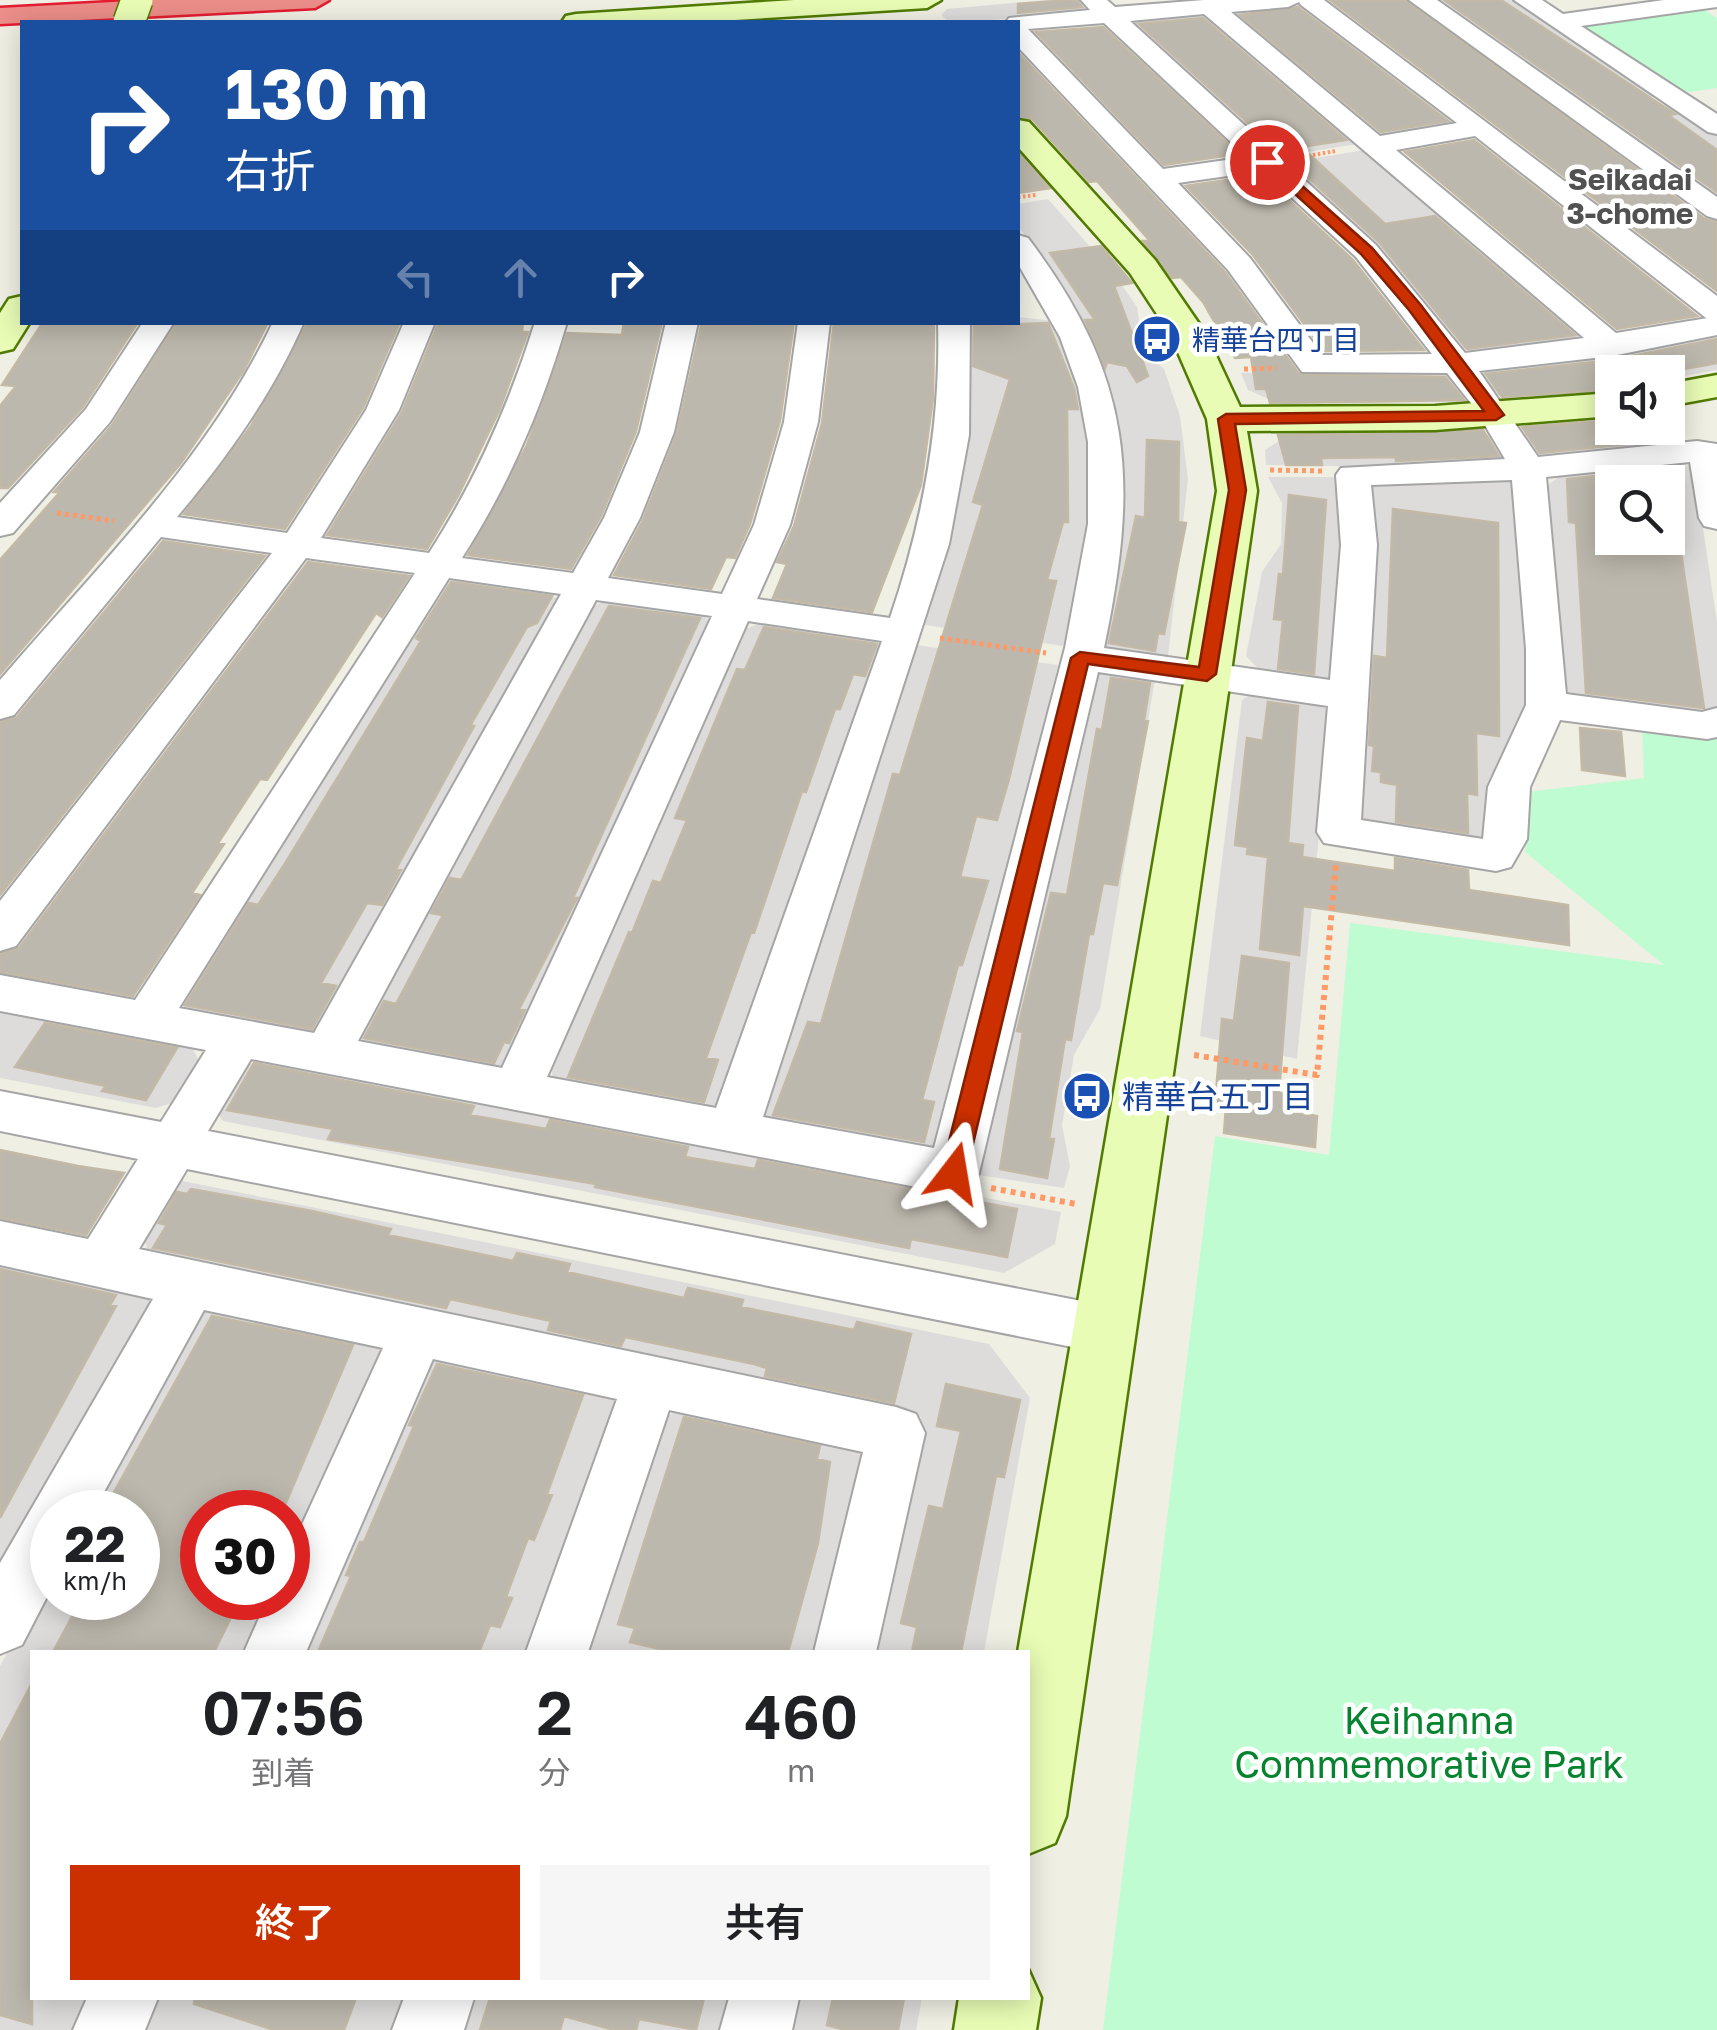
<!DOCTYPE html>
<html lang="ja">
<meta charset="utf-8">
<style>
:root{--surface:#fff;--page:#f6f6f6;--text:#202124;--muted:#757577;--accent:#cd3000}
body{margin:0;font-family:"Golos Text","Noto Sans JP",sans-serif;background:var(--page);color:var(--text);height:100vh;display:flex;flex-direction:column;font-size:38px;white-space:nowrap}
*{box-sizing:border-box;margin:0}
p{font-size:32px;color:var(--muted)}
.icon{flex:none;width:55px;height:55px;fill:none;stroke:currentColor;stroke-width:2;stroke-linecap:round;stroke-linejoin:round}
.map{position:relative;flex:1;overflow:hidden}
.details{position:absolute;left:30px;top:1650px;width:1000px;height:350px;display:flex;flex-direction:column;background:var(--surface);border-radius:0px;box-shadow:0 5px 25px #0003}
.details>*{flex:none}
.top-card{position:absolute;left:20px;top:20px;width:1000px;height:305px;border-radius:0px;box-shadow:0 5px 25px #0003;background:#1a4fa0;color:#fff;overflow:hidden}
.fabs{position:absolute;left:1595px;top:355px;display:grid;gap:20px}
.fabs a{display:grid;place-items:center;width:90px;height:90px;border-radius:0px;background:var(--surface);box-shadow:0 5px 25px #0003;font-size:50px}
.speed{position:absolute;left:30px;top:1490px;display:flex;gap:20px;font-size:50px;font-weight:700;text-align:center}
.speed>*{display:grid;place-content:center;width:130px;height:130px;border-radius:50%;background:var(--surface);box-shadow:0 5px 25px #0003;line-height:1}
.speed small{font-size:25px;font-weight:400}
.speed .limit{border:15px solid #d22;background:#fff;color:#111}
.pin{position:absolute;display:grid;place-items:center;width:85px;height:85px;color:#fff;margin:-42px;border:5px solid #fff;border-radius:50%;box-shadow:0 2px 10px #0007}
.me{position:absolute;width:110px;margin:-55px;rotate:14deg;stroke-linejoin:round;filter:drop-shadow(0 0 8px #0008)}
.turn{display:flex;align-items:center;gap:35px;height:210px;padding:0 40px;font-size:45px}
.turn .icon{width:130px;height:130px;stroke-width:2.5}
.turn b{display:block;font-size:70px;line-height:85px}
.lanes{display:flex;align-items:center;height:95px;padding:0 40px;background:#0003;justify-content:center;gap:50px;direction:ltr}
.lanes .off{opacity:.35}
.eta{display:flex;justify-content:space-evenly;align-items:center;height:170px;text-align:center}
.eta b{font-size:60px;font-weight:600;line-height:70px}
.button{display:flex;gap:20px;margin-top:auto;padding:20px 40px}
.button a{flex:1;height:115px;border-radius:0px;background:var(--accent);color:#fff;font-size:40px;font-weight:600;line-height:115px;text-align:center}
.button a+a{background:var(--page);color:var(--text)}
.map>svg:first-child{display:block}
.residential{fill:#dddcdb;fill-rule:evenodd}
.park{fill:#bffcd2}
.building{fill:#bdb8ad;stroke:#c2b9a6;stroke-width:2.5;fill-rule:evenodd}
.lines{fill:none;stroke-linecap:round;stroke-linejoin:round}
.street-casing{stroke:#a5a5a5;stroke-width:4}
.secondary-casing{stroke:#517b00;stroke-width:5}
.highway-casing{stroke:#e31c31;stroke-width:5}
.path-far2{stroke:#f96;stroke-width:4;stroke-dasharray:2.5 2.5;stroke-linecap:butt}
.path-far1{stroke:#f96;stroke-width:5;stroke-dasharray:4 4;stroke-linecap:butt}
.path{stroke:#f96;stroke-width:6;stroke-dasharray:5 5;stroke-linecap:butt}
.street{fill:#fff;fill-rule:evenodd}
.secondary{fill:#e8fcb5;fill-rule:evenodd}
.highway{fill:#eb8d88;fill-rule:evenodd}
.secondary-bridge-casing{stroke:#517b00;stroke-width:34;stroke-linecap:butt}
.secondary-bridge{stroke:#e8fcb5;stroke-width:31}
.route{fill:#cd3000;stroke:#851f00;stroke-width:2.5}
.labels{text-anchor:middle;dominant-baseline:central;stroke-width:9;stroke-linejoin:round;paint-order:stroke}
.far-transit-label{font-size:28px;fill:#164399;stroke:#fff;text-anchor:start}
.far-neighbourhood-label{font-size:30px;font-weight:bold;fill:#515151;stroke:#fff}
.transit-label{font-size:32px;fill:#164399;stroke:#fff;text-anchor:start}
.near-park-label{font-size:38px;fill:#06832e;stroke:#fff}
</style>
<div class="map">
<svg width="1717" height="2030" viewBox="0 0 1717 2030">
<rect width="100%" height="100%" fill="#f0efe4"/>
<path class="residential" d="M1047 0H1087L1095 9 1089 13 966 22H949L941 15 947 9Z
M1429 0H1514L1656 92 1653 97 1590 106 1576 104Z
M1290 3 1310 6 1459 122 1456 127 1389 137 1376 134 1228 12Z
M1200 11 1209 14 1363 143 1277 157 1128 21Z
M1666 106 1683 109 1717 132V202L1601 121 1602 115Z
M1371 149 1590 335 1586 342 1484 355 1464 349 1391 264 1285 163Z
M1048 199 1115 275 1137 307 1142 343 1148 355 1164 369 1180 416 1188 479 1168 656 1111 652 1097 638 1119 443 1096 352 1063 288 1018 226V204Z
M1018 317 1055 321 1079 383 1090 449V522L1076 603 1063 646 919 624 967 322H1018Z
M1717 334V370L1668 379V372H1612V387L1506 398 1491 392 1481 376 1489 368Z
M1437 370 1456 378 1468 394 1458 402 1280 404 1248 390 1241 373Z
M1668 416 1688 445 1552 461 1533 454 1522 438 1529 429 1612 420V428H1668Z
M1482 433 1497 437 1508 455 1498 464 1394 467 1266 465 1265 450 1287 436Z
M1678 463 1694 468 1717 622V706L1700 716 1579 699 1562 688 1548 485 1560 476ZM1612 482H1668V538H1612Z
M1268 477H1335L1343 549 1332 677 1318 682 1263 674 1246 656 1262 572 1281 544 1282 503Z
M1504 479 1518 486 1531 701 1486 833 1471 841 1373 826 1359 815 1368 489 1380 481Z
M461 580 550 593 561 603 324 1027 296 1036 180 1014 173 1000 442 585Z
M608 601 702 615 715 625 513 1064 490 1073 365 1049 359 1034 591 606Z
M760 623 873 639 882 648 720 1103 703 1112 555 1084 551 1070 745 629Z
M916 645 1058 665 941 1141 919 1151 768 1123 762 1111Z
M1106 672 1155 679 1100 1009 1074 1055 1062 1125 1070 1166 1064 1188 978 1175 1088 678Z
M1253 693 1317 702 1331 713 1297 1059 1200 1036 1242 700Z
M0 1012 192 1047 199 1061 172 1103 156 1108 0 1078Z
M258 1061 1061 1212 1055 1244 1004 1273 223 1121 212 1105 234 1071Z
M173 1179 989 1344 1030 1398 984 1652H869L921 1417 150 1256 141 1232Z
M0 1256 151 1287 161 1306 0 1589Z
M221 1302 379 1335 392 1359 288 1586V1512H202V1598H282L257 1652H32V1998H98L83 2030H0V1666L52 1570V1598H138V1512H84L191 1318Z
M455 1351 613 1384 624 1406 540 1652H295L419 1369Z
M693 1401 854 1436 870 1460 826 1652H584L663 1419Z
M145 1998H421L410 2030H131Z
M468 1998H745L738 2030H457Z
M791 1998H922L916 2030H784Z"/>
<path class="park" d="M1703 9 1717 18V88L1689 92 1673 89 1585 30 1586 26Z
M1642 727 1717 733V2030H1103L1215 1136 1329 1155 1350 923 1664 965 1525 852 1527 792 1644 778Z"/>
<path class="building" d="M1069 0H1077L1082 7 1018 13V4Z
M1330 0H1405L1705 219 1717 222V291Z
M1444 0H1501L1675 114 1668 115 1717 150V192Z
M1298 7 1299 8 1448 121 1381 132 1240 15Z
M1203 18 1346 140 1301 147 1385 224 1435 216 1575 335 1467 349 1379 242 1139 24Z
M1103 27 1239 154 1164 165 1036 32Z
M1018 52 1225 272 1299 374 1445 377 1464 400 1270 403 1266 389H1256L1251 357 1235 358 1203 302 1181 277 1172 278 1143 241H1150L1097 181 1089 182 1032 119 1018 117Z
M1474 140 1697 316 1617 329 1405 152Z
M1018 152 1050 188 1018 193Z
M1262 175 1353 260 1424 350 1324 351 1253 255 1186 186Z
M1101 246 1132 283 1114 286 1148 376 1137 382 1127 366 1107 362 1105 368 1085 320H1095L1050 253Z
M43 322H138L83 407 8 488H0V406L16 386 2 385Z
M177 322H268L244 370 181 463 0 674V560L60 492H54L113 424Z
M308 322 399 324 363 408 285 529 184 514 251 426Z
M446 322H523L522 332H528L499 411 458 496 427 549 327 535 402 412 438 324Z
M624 322H658L661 326 636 431 601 516 571 569 468 555 527 445 567 333 622 335Z
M755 322H794L780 421 750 524 735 558 726 557 711 589 614 575 643 520 677 433 701 326H754Z
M834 322H932L934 326 933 398 921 485 872 612 773 598 787 564 777 562 794 526 822 423Z
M1048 323 1074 388 1078 409H1067L1068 522H1063L1047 580 1056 581 1009 779 997 820 976 816 960 877 988 881 962 965H958L922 1100 934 1102 924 1142 773 1115 808 1022 821 1024 893 774 900 775 983 505 973 502 1010 379 973 366 974 326Z
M1717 339V363L1668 372H1612V390L1502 397 1486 374 1612 360Z
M1612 420V428H1656L1658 441 1540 453 1522 427Z
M1483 430 1499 456 1396 461V457L1321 458 1322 465H1286L1278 435Z
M1147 440 1179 442 1178 522 1186 523 1164 634 1158 633 1155 651 1109 643 1136 516 1145 518Z
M1678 467 1681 494 1672 492 1704 708 1586 693 1576 523 1569 522 1567 479ZM1612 482H1668V538H1612Z
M1289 495 1326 500 1314 674 1278 669 1283 620 1274 619 1279 574 1283 575Z
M1393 509 1498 523 1499 736 1476 733 1477 795 1467 793 1468 833 1396 822 1397 785 1381 782V772L1372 771 1374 746 1369 745 1374 656 1387 658Z
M163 541 265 556 0 895V722L17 717Z
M308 562 409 576 382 617 376 613 267 780 260 779 218 843 224 844 192 893 200 895 133 996 0 972V954L19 948Z
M451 582 552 596 537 623 527 627 470 726H474L396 869 401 870 382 905 367 903 321 983 336 986 312 1029 185 1005 249 903 258 905 286 862 421 641 416 638Z
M609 606 700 618 573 898H577L519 1009 525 1010 509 1043 504 1042 494 1063 364 1038 384 1001 396 1004 443 915 431 913 450 878 461 880 471 862Z
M764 627 877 644 865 676 853 674 840 709H835L806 792 802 791 754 933 751 932 706 1058 718 1060 704 1102 568 1077 629 932 632 933 653 881 661 883 687 820 675 818 737 669 745 670Z
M1111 678 1150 683 1144 720 1148 721 1117 885 1103 883 1093 934H1089L1071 1040 1065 1039 1049 1139H1054L1047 1178 1000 1169 1023 1032 1017 1031 1051 893 1067 895 1097 729 1102 730Z
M1268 702 1298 706 1288 843 1303 845 1302 857 1395 871V858L1468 870 1469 890 1568 905 1569 945 1303 906 1299 955 1260 949 1268 857 1247 854 1248 847 1235 845 1247 738 1263 741Z
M1580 728 1621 732 1625 776 1582 770Z
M1242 956 1289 963 1279 1093 1298 1096V1113L1317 1116 1315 1147 1224 1133 1226 1107 1215 1105 1222 1019 1234 1021Z
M45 1023 177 1048 146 1100 102 1091 106 1086 15 1067Z
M254 1063 474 1106 470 1115 546 1129 550 1120 688 1147 685 1157 755 1169 758 1160 1017 1209 1007 1257 911 1239 909 1248 595 1187 596 1184 328 1139 333 1129 227 1110Z
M0 1150 78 1166 124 1173 86 1235 0 1218Z
M191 1189 312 1211 391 1229 388 1235 513 1261 517 1253 570 1264 567 1272 684 1298 688 1288 743 1300 741 1307 854 1330 857 1322 911 1334 894 1403 765 1376 767 1368 754 1364 625 1337 621 1346 548 1330 551 1321 450 1299 446 1308 153 1248 167 1225 159 1223 177 1192 187 1194Z
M0 1269 116 1295 110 1305 116 1306 0 1518Z
M212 1316 353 1345 282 1512H202V1598L238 1603 214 1652H53L82 1598H138V1512L107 1505Z
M437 1364 583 1395 547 1494 552 1495 534 1540 528 1538 506 1597 512 1598 500 1627 490 1625 479 1652H318L351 1576 346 1575 360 1542H364L414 1426 409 1425Z
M946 1384 1020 1400 1004 1477 996 1476 961 1652H912L917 1627 901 1623 910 1585 929 1506 943 1509 961 1431 937 1426Z
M684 1417 820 1446 817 1459 830 1462 818 1543 788 1652H673L630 1642 635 1628 618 1624Z
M32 1683V2024L0 2015V1744Z
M195 1998H356L344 2030H274L194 2004Z
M490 1998H704L696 2030 639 2019 636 2030H614L564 2016 560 2030H480Z
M833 1998H904L898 2030H845L827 2025Z"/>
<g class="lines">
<g class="street-casing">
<path id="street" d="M1081 0H1107L1115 7 1204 0H1324L1717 296V335L1612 356 1479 371 1538 457 1697 441 1717 444V529L1704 526 1699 518 1690 462 1546 477 1566 694 1702 712 1717 708V737L1707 739 1560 720 1530 787 1527 839 1511 867 1496 871 1324 843 1317 832 1328 706 1098 672 979 1173 971 1188 953 1194 251 1059 208 1131 1102 1305 1121 1312 1129 1329 1121 1346 1102 1353 187 1169 139 1249 896 1407 916 1414 925 1433 876 1652H814L863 1452 669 1410 588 1652H526L617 1399 433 1359 306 1652H244L268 1598H288V1555L383 1348 204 1310 93 1512H52V1587L22 1645 0 1654V1563L153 1299 0 1265V1221L88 1239 138 1159 0 1131V1091L161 1122 206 1050 0 1011V975L135 1000 415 573 306 558 16 946 0 951V901L272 553 161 537 14 715 0 719V680C97 567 209 458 273 322H304C272 395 228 456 177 517L287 533 366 410 404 322H435L399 410 321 538 429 553C476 480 509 405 535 322H567C542 407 510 483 462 558L573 573 604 518 640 432 666 322H698L674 432 640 518 608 578 722 594 754 525 784 422 798 322H830L818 422 790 525 757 599 890 618C923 521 941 425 938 322H970L969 435 949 544 763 1117 934 1148 1065 648 1088 524V442L1078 387 1060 337 1018 264V235L1028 238C1134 378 1139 480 1104 648L1330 680 1341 545 1336 475 1341 468 1505 459 1474 407 1447 373 1302 372 1228 270 1018 47V22H1006L1009 18 1090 10ZM1299 2 1301 5 1457 123 1380 136 1231 12 1288 7ZM1204 14 1584 338 1465 353 1376 245 1130 21ZM1104 23 1247 157 1163 169 1028 29ZM1475 136 1706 318H1708L1616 333 1396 150ZM1263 171 1356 257 1432 354 1322 355 1250 258 1178 183ZM1512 480 1526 649V705L1488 787 1483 839 1361 820 1377 545 1371 485ZM449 578 561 594 314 1033 179 1008ZM596 600 712 616 502 1068 358 1041ZM748 621 882 641 716 1108 547 1077Z
M1409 0H1437L1717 197V219L1707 216Z
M1514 0H1542L1563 14 1664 0H1717V7L1581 26 1717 114V134L1708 132Z
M143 322H174L110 422 13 533 0 536V503L86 409Z
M87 1998H158L145 2030H73Z
M404 1998H474L464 2030H392Z
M729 1998H799L792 2030H720Z"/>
</g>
<g class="secondary-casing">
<path id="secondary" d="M794 0H941L927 8 702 22H562L566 16 576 14Z
M1018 120 1029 122 1155 260 1206 334 1240 407 1435 406 1612 393V416L1435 430 1247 431 1257 491 1066 1816 1055 1843 1028 1854V1652H1018L1217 491 1207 419 1170 334 1130 273 1018 147Z
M22 296V322H30L13 349 0 352V313L9 299Z
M1717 375V397L1668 406V384Z
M1028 1969 1041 1998 1036 2030H954L959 1998H1028Z"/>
</g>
<g class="highway-casing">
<path id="highway" d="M151 0H329L315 8 0 24V8Z"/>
</g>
<path class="path-far2" d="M1308 156 1335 151
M1018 197 1036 195"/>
<path class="path-far1" d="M1244 369 1277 368
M1270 470 1322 471
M57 513 114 521
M940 638 1046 653"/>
<path class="path" d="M1194 1055 1317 1075 1336 863
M991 1188 1076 1204"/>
<use href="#street" class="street"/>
<use href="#secondary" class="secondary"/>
<use href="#highway" class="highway"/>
<g class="secondary-bridge-casing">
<path id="secondary-bridge" d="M129 22 137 0"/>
</g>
<use href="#secondary-bridge" class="secondary-bridge"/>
</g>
<path class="route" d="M1262 159H1272L1372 248 1420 304 1504 415 1496 420 1235 424 1246 490 1216 674 1207 681 1088 664 966 1173 962 1180H945L941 1173 1071 658 1080 652 1199 667 1229 490 1218 419 1226 414 1484 411 1409 310 1361 254 1262 164Z"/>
<defs>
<g id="bus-disc" transform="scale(2.5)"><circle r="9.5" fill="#1a4fb4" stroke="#fff"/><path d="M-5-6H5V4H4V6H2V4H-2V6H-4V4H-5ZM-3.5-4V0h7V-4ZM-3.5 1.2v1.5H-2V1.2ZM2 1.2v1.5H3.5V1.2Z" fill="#fff"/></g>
</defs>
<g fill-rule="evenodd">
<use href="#bus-disc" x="1157" y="339"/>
<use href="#bus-disc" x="1087" y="1096"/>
</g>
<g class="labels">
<g class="far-transit-label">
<text x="1192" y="339">精華台四丁目</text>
</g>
<g class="far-neighbourhood-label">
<text x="1630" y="179">Seikadai<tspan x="1630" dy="34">3-chome</tspan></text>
</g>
<g class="transit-label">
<text x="1122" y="1096">精華台五丁目</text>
</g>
<g class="near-park-label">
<text x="1429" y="1719">Keihanna<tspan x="1429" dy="44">Commemorative Park</tspan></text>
</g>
</g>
</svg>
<div class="fabs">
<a><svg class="icon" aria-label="sound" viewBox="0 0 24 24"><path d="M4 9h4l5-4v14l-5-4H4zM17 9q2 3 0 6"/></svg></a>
<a><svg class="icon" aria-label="search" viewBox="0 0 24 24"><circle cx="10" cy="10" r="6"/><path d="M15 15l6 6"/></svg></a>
</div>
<div class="speed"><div>22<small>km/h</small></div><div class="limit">30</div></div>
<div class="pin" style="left:1267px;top:162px;background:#d93025"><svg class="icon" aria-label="arrive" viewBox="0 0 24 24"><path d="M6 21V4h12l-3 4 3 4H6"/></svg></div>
<svg class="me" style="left:954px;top:1173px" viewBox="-20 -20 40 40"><path d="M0-17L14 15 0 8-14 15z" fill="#cd3000" stroke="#fff" stroke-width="4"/></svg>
<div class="top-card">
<div class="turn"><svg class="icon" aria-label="right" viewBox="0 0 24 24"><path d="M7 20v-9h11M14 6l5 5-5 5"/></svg><div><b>130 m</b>右折</div></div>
<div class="lanes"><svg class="icon off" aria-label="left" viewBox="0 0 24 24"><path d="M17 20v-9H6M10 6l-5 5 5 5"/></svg><svg class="icon off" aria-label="ahead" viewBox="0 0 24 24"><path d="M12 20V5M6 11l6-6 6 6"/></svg><svg class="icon" aria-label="right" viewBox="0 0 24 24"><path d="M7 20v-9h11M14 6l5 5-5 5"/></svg></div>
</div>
<section class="details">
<div class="eta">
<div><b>07:56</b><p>到着</p></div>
<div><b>2</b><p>分</p></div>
<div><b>460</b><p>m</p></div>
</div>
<div class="button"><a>終了</a><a>共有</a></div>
</section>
</div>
